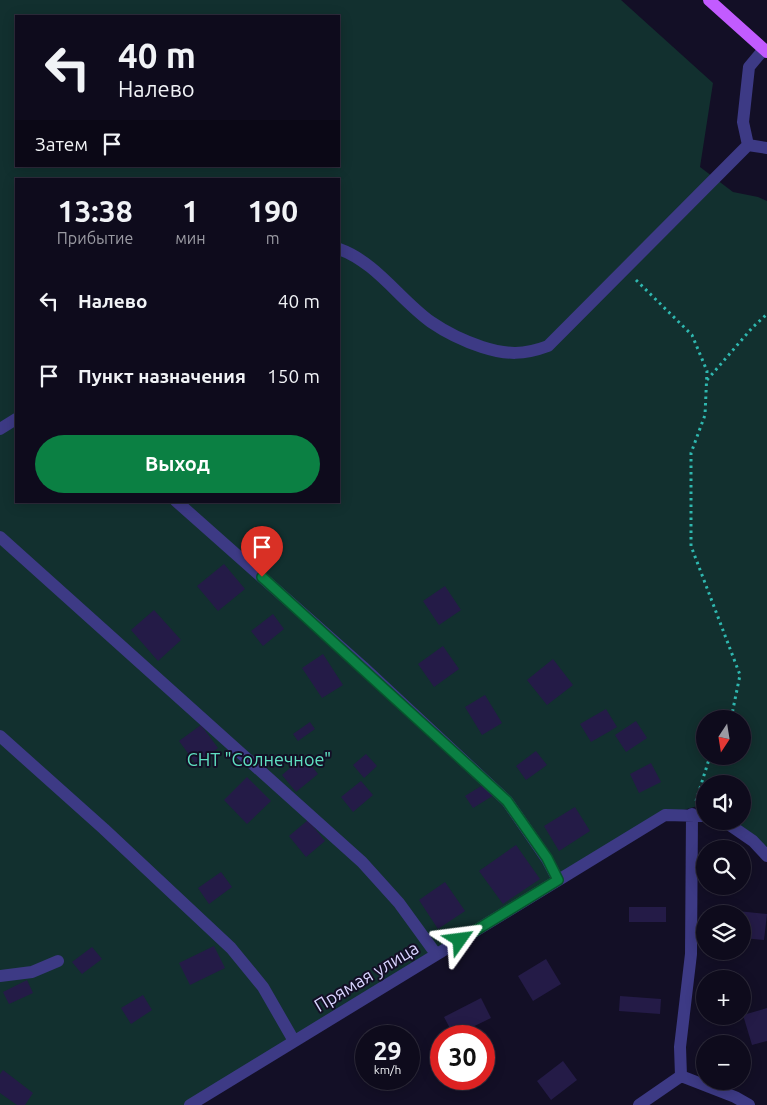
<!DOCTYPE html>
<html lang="ru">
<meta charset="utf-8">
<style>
:root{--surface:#0e0b1c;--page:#171425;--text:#f1f3f6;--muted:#9b9ba3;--line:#2e2b3b;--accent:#0b8043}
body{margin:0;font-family:Ubuntu,sans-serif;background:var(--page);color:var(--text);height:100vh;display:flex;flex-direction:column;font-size:19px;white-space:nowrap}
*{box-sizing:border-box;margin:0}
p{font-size:16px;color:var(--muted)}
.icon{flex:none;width:28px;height:28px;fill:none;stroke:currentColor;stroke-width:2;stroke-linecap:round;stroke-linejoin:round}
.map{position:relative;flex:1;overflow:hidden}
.sheet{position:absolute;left:15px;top:178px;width:325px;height:325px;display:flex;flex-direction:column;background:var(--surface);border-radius:0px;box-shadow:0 2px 12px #0003,0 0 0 1px var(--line)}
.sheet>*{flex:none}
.banner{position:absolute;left:15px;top:15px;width:325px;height:152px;border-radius:0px;box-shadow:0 2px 12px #0003,0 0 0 1px var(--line);background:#0e0b1c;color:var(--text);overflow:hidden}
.needle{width:32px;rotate:192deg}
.controls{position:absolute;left:696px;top:710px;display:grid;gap:10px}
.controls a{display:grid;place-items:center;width:55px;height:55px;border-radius:50%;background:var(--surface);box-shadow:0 2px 12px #0003,0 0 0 1px var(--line);font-size:25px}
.speed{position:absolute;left:355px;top:1025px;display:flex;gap:10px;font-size:25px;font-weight:700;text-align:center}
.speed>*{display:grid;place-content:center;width:65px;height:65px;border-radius:50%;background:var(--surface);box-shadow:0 2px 12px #0003,0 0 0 1px var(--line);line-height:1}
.speed small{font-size:12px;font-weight:400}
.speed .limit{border:8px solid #d22;background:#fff;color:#111}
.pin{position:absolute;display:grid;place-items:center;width:42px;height:42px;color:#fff;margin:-51px -21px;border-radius:50% 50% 50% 0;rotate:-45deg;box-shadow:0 0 5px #0007}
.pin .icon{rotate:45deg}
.me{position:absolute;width:55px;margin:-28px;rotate:59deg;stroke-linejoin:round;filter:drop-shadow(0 0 4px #0008)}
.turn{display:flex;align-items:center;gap:18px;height:105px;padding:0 20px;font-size:22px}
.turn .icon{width:65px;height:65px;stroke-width:2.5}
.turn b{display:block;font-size:35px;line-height:42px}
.then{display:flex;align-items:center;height:48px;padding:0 20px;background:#0003;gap:10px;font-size:19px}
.eta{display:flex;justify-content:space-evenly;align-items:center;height:85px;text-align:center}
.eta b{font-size:30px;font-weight:700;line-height:35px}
.action{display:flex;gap:10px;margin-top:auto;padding:10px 20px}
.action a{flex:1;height:58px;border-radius:30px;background:var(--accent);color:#fff;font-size:20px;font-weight:700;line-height:58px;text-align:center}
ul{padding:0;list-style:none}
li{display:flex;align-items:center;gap:15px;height:75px;padding:0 20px}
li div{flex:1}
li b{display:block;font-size:19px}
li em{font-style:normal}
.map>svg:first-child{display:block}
.green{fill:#12302f;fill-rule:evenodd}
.building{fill:#241b47}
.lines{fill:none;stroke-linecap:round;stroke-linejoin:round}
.path{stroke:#2fb8b0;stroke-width:3;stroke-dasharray:2.5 4;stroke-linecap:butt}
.minor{stroke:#3d3a85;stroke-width:12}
.primary{stroke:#c25bff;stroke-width:12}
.route-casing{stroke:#07532c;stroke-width:12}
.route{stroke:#0b8043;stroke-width:9}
.labels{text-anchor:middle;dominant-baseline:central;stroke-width:4;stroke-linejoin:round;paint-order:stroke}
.park-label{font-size:18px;fill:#5fe0c0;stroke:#130f26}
.street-label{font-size:18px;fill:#d9d4ff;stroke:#130f26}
</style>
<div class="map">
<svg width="767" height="1105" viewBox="0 0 767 1105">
<rect width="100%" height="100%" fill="#130f26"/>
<path class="green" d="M0 0H621L713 83 700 167 733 192 758 197 767 201V855L729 821H742V784H705V804L665 815 190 1105H0ZM16 16H339V166H16ZM16 179H339V501H16ZM705 719H742V756H705Z"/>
<path class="building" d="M224 564 245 589 218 611 197 586Z
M445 586 461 610 439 625 423 601Z
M154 610 181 640 158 661 131 630Z
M273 614 284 629 263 646 251 631Z
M443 646 459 669 434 687 418 664Z
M323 654 343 685 322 698 302 668Z
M553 659 573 685 547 705 527 680Z
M485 695 502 723 482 735 465 707Z
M606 709 617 727 591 742 580 724Z
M636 721 647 738 626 752 615 735Z
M310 722 315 729 298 741 293 734Z
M201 725 218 748 196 764 179 741Z
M536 751 547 765 526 780 516 766Z
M366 754 377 766 364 778 353 765Z
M304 756 318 774 296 792 282 775Z
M651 763 661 782 639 793 630 774Z
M247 777 271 801 247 824 224 800Z
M361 781 373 795 353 812 341 797Z
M486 783 494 795 473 808 465 796Z
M575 807 590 831 559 851 544 826Z
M308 820 325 841 306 857 289 836Z
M516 845 540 879 503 904 479 871Z
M221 872 232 887 209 904 198 888Z
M445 882 465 911 438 929 419 900Z
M629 907H666V922H629Z
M728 910 767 914 764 940 742 938V914H728Z
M214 946 225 968 190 985 179 963Z
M92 947 102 959 82 974 72 962Z
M546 959 561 984 533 1001 518 976Z
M27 980 33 993 9 1004 3 992Z
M143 995 152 1010 131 1024 121 1008Z
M620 996 661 999 660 1014 619 1011Z
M481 998 491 1018 454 1036 444 1017Z
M767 1008V1041L752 1045 743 1015Z
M563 1061 577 1080 551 1100 537 1081Z
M3 1070 33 1093 25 1105H17L0 1093V1074Z"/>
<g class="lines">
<path class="path" d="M636 280 692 335 707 371 705 415 691 453V546L740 675 731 719
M707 380 752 328 767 314
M696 801 710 756"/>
<path class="minor" d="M748 145 743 122 749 67 764 49
M748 145 767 148
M339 249C376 262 400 300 431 322 447 333 464 341 482 347 507 355 524 355 548 346L748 145
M0 429 16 419
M176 501 363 667 507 801 547 859 558 880
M0 537 362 862 399 903 436 954
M0 736 104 829 231 948 263 987 294 1041
M724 821 753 841 767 856
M0 976 32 972 58 961
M681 1076 680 1047 691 954 692 814
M190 1105 665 815 705 816
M639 1105 681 1076 735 1097 749 1105"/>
<path class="primary" d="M709 0 767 52"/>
</g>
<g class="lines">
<g class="route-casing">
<path id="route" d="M262 577 507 801 547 858 558 880 460 940"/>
</g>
<use href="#route" class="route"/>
</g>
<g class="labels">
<g class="park-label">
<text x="259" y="759">СНТ "Солнечное"</text>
</g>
<g class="street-label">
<text transform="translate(366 976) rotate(-31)">Прямая улица</text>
</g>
</g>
</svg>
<div class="controls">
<a><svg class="needle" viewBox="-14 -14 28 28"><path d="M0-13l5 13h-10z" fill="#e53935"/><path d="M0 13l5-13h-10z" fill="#9b9ba3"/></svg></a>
<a><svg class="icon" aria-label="sound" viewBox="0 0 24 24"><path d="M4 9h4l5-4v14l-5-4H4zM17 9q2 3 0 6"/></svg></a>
<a><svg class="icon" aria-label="search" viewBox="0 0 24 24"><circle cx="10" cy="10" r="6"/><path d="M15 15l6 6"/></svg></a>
<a><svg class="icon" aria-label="layers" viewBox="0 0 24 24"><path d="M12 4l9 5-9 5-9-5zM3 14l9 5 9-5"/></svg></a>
<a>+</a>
<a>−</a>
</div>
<div class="speed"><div>29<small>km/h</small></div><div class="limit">30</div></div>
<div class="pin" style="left:262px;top:577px;background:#d93025"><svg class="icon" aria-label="arrive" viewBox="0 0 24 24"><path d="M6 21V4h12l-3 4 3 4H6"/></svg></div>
<svg class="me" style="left:460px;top:940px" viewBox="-20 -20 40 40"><path d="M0-17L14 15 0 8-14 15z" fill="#0b8043" stroke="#fff" stroke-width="4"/></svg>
<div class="banner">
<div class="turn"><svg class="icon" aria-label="left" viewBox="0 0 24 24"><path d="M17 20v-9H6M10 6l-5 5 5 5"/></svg><div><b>40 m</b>Налево</div></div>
<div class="then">Затем<svg class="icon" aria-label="arrive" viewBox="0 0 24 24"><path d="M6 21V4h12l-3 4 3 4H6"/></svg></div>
</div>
<section class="sheet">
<div class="eta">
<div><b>13:38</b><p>Прибытие</p></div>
<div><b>1</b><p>мин</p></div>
<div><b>190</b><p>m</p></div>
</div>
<ul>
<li><svg class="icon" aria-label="left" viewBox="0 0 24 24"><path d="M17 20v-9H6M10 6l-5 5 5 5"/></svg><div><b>Налево</b></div><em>40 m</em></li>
<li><svg class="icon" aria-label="arrive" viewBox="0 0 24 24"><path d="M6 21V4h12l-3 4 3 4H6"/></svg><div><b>Пункт назначения</b></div><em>150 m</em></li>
</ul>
<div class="action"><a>Выход</a></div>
</section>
</div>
